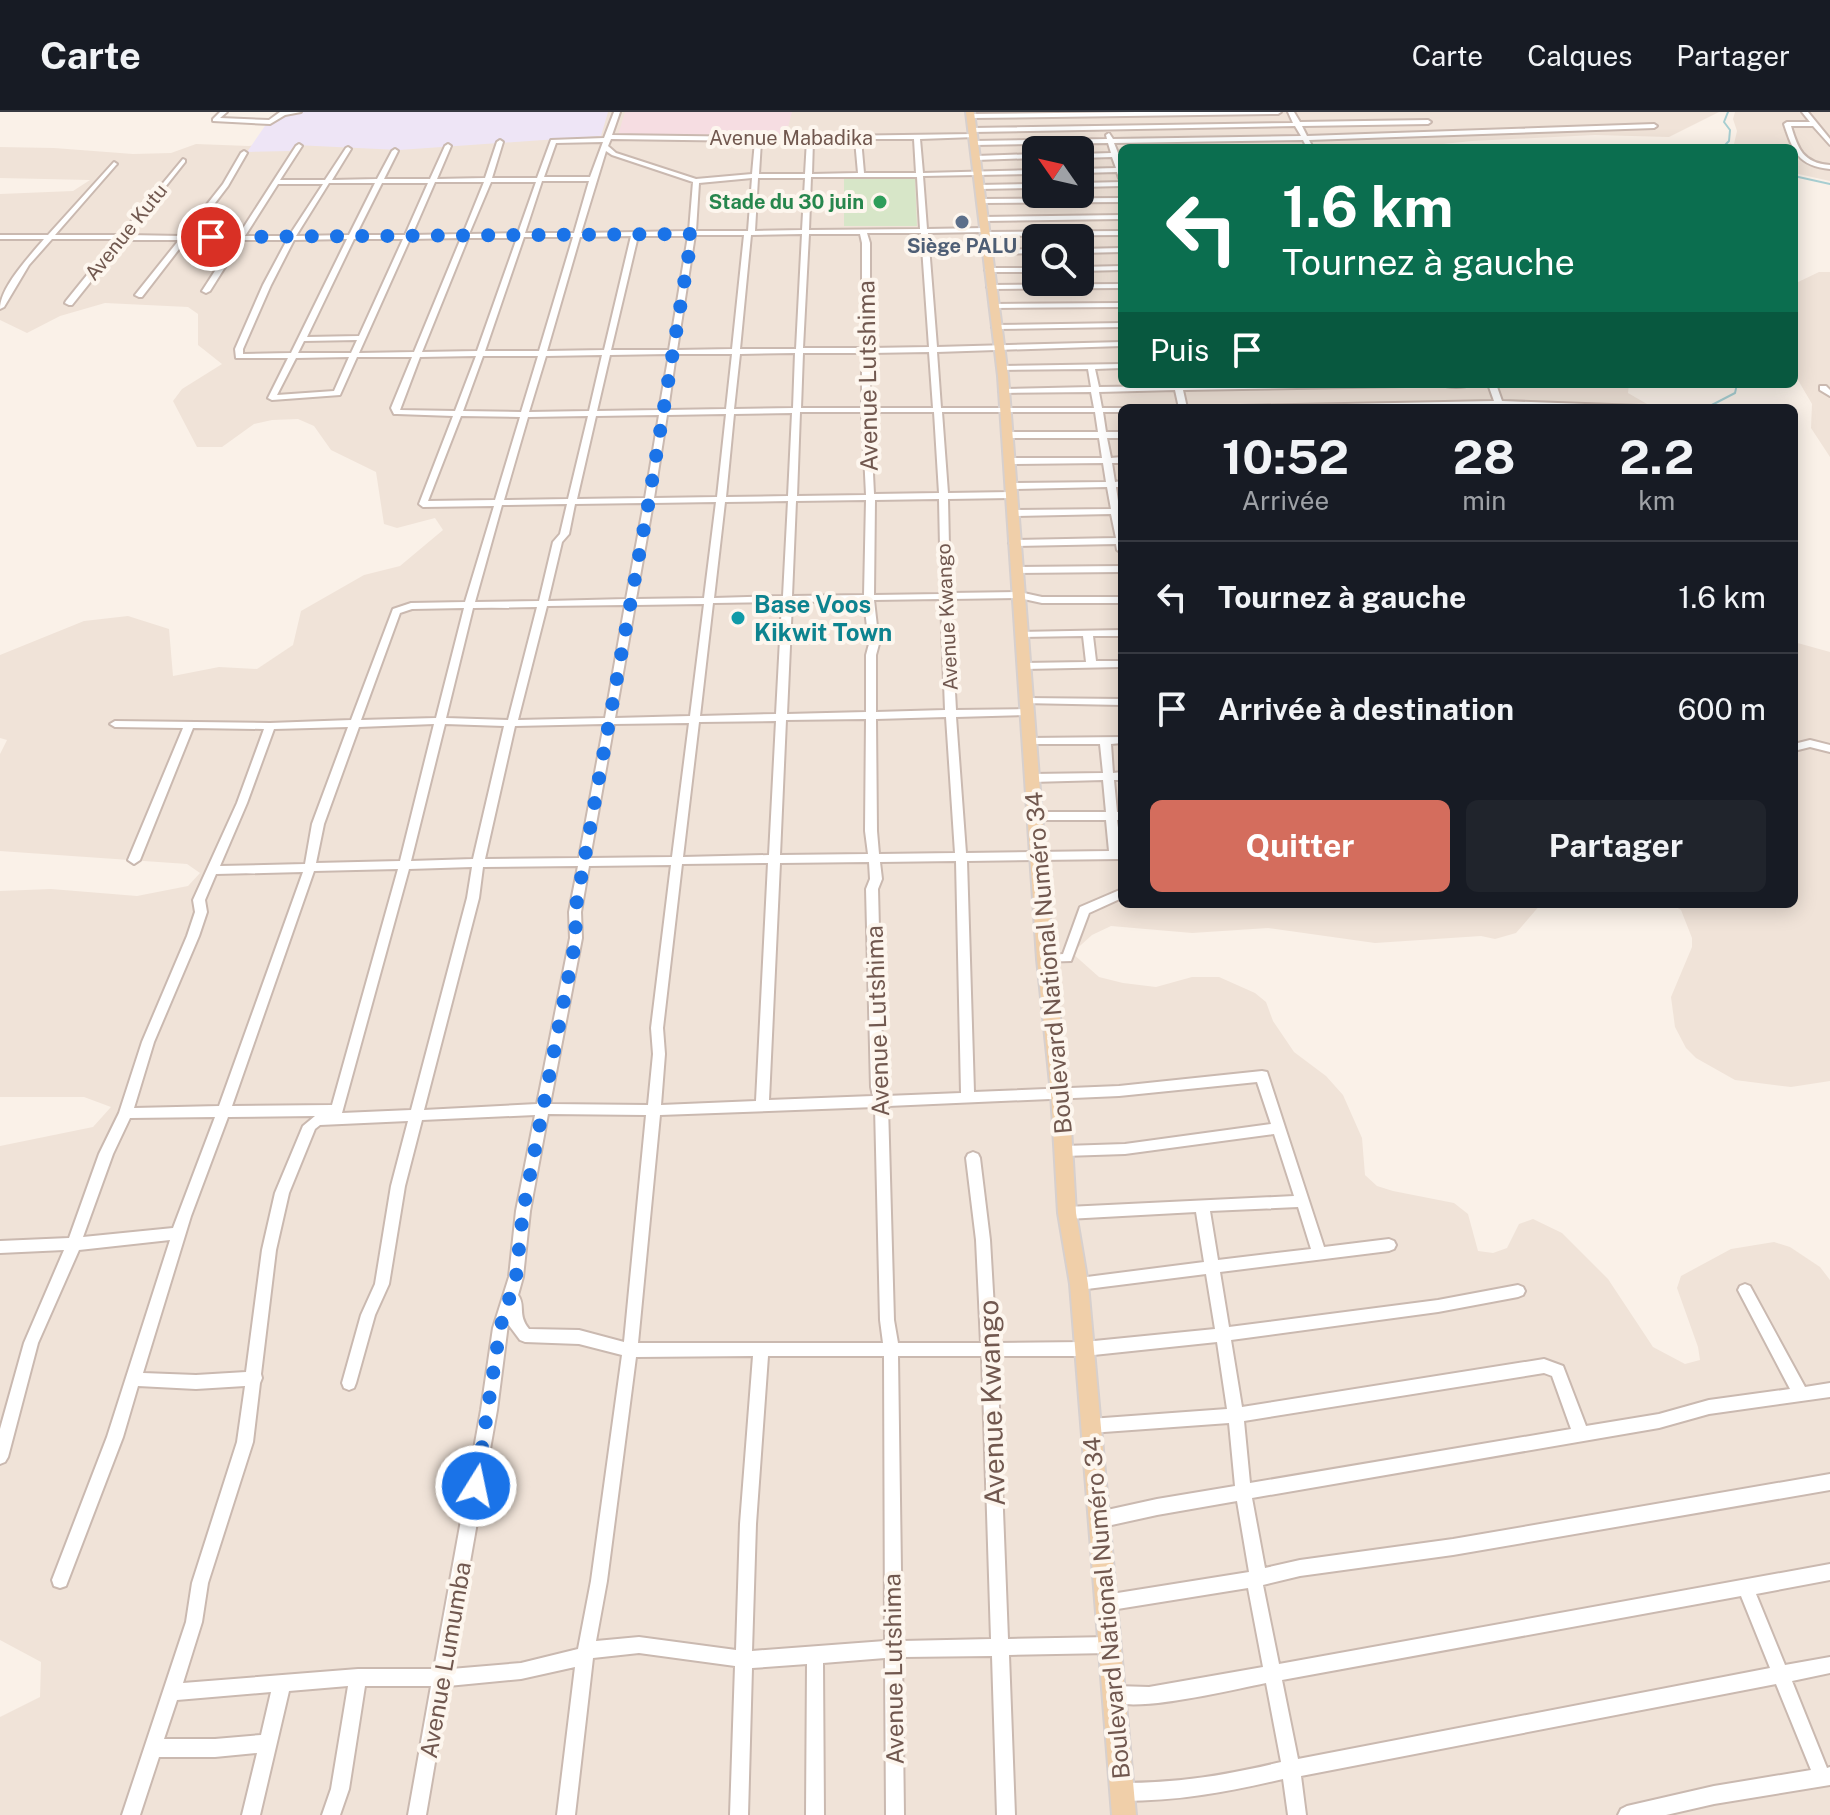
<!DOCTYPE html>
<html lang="fr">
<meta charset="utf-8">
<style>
:root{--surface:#171b24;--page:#20242c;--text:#f1f3f6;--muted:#9ea1a6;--line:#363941;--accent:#d46d5d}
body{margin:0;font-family:"Public Sans",sans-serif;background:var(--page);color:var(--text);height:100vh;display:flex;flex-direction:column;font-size:30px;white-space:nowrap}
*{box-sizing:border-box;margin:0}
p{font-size:26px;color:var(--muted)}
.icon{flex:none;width:44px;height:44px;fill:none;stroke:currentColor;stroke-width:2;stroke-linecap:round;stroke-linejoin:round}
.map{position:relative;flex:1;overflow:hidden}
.sheet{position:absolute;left:1118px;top:292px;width:680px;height:504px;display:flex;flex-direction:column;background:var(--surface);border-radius:12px;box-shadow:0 4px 20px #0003}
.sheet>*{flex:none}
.guide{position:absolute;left:1118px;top:32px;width:680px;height:244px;border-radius:12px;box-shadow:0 4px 20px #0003;background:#0b6e4f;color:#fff;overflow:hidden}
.needle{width:52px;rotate:304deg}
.tools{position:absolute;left:1022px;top:24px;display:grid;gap:16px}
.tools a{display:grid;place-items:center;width:72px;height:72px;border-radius:12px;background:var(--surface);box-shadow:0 4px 20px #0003;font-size:40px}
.pin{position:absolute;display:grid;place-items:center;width:68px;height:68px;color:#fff;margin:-34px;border:4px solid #fff;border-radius:50%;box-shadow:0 2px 8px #0007}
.me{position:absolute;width:88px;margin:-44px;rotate:10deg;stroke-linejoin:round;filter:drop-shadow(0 0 6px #0008)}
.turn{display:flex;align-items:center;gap:28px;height:168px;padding:0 32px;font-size:36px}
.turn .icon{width:104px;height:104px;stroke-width:2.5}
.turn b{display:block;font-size:56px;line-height:68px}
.then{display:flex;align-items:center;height:76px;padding:0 32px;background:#0003;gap:16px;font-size:30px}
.eta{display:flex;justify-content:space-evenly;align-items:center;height:136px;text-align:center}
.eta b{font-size:48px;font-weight:700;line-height:56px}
.cta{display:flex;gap:16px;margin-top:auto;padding:16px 32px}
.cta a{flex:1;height:92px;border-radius:12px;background:var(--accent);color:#fff;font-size:32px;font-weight:700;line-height:92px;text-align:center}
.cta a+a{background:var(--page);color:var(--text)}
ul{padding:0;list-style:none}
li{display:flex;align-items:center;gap:24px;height:112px;padding:0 32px;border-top:2px solid var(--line)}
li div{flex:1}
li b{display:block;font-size:30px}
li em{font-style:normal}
header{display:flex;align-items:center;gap:48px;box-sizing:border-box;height:112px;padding:0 40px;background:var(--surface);border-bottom:2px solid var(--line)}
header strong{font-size:38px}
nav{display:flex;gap:44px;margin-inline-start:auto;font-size:28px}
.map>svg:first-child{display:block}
.residential{fill:#f0e3d8;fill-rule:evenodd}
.education{fill:#eee5f6}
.medical{fill:#f6dde2}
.green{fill:#d7e6c8}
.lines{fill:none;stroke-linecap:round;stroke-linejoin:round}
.stream{stroke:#a7ced1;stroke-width:2}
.minor-casing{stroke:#cab9b0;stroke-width:4}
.major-casing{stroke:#d7d0ce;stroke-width:4}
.minor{fill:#fff;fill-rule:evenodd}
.major{fill:#f0cfa9;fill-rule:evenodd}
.route{stroke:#1a73e8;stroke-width:14;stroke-dasharray:0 25.2}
.leisure-dot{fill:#2e9e5b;stroke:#fdf6ee;stroke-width:3}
.service-dot{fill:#5c6f8a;stroke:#fdf6ee;stroke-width:3}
.culture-dot{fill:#0f9aa8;stroke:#fdf6ee;stroke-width:3}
.labels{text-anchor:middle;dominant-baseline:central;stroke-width:8;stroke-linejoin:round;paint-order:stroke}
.far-street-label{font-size:20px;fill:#71584f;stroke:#fdf6ee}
.far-leisure-label{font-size:20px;font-weight:bold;fill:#27864d;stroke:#fdf6ee;text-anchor:end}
.far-service-label{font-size:20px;font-weight:bold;fill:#4e5e75;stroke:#fdf6ee}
.street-label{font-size:24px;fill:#71584f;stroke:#fdf6ee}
.culture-label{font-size:24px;font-weight:bold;fill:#0d838f;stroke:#fdf6ee;text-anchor:start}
.near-street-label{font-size:28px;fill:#71584f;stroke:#fdf6ee}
</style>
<header>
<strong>Carte</strong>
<nav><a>Carte</a><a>Calques</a><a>Partager</a></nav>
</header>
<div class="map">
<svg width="1830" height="1703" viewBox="0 0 1830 1703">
<rect width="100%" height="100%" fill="#faf1e8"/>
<path class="residential" d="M322 0H1719L1669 25 1595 23 1472 29 1404 36H1122V272H1629L1628 281 1654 296H1122V792H1541L1516 821 1495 827 1481 824 1375 831 1268 816 1192 821 1111 814 1092 823 1072 841 1099 865 1123 871 1156 875 1192 865H1219L1255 881 1266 890 1273 909 1294 940 1326 964 1343 983 1362 1026 1365 1063 1377 1074 1393 1079 1454 1091 1468 1102 1478 1139 1493 1141 1507 1136 1519 1112 1533 1107 1562 1121 1608 1167 1653 1235 1685 1252 1700 1248 1698 1235 1677 1176 1681 1164 1731 1137 1774 1130 1790 1135 1820 1155 1830 1168V1703H0V1605L40 1585 41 1550 0 1528V1034L93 1015 111 995 84 985H0V779L51 777 137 784 188 774 200 761 187 752 0 739V642L7 628 0 626V543L84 509 128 504 169 517 173 564 219 555 257 557 293 533 301 499 364 463 400 454 443 418 435 406 397 416 384 412 376 360 331 338 314 314 298 307 272 308 254 312 222 335H197L173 289 182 277 222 252 198 233V202L188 195 105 191 60 204 27 221 0 208V82L73 79 90 68 0 66V35L54 36 133 42 171 41 196 32 249 34 287 28ZM1036 38H1080V82H1036ZM1036 126H1080V170H1036Z
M1735 0H1830V69L1794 61V36H1728L1734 32 1737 19 1733 7Z
M1819 160H1830V345L1811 316 1812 292 1798 268 1794 172Z
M1794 530 1830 540V969L1791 975 1735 968 1696 946 1686 936 1675 915 1671 885 1692 835V826L1681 798 1671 792H1794Z"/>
<path class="education" d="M293 0H608L601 24 399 38 295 33 290 39 247 40 267 11 283 1Z"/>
<path class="medical" d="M625 0H792L786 23H618Z"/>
<path class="green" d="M915 65 917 114H844V66Z"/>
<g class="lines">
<path class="stream" d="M1722 36 1729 29 1730 18 1724 10 1728 0
M1794 64 1830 72
M1706 296 1735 281 1737 272"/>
<g class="minor-casing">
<path id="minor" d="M220 0H227L220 6 269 8 280 0H301L285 3 270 12 213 9V7Z
M614 0H620L612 23 758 25 973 22 975 23V25L920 27 923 61 1036 58V62L923 64 927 117 985 116 988 118 985 120 928 121 937 235 1122 230V234L937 240 941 296H1094L1091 280 1003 281 999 279 1003 277 1091 275 1088 257 998 258V254H1001L1122 252V256L1095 257 1099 275 1173 274V272H1409L1405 274 1183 278 1187 296H1179L1175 278 1099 280 1102 296H1124H1122V300H1103L1106 320H1122V326H1107L1111 346 1122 345V351H1112L1115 370 1122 369V375H1116L1119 396H1122V402H1120L1122 441 1117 438 1116 432 1014 434 1009 431 1014 428 1116 426 1111 402 1012 404 1008 401 1012 398 1111 397 1107 375 1010 377 1006 374 1010 371 1106 370 1103 351 1009 352 1005 349 1009 346H1102L1099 326H1007L1003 323 1007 320H1098L1095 300H942L948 381 1011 380 1015 383 1011 386 948 387 950 481 1019 480 1042 485H1122V491H1042L1019 486 950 487 956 598 1028 597 1033 600 1028 603 956 605 966 741 1109 739 1106 708H1035L1030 704 1035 700H1106L1103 668 1032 670 1027 666 1032 662 1103 661 1100 632H1029L1024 629 1029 626 1122 625V631L1111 632 1113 661 1122 660V668H1114L1117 700H1122V708H1117L1122 747 967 749 974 980 1119 974 1262 959 1267 960 1324 1135 1389 1127 1394 1129 1396 1133 1394 1137 1389 1139 1220 1160 1229 1215 1438 1188 1518 1173 1523 1175 1525 1179 1523 1183 1518 1185 1438 1200 1231 1228 1242 1295 1544 1247 1563 1254 1586 1314 1659 1302 1709 1288 1790 1277 1738 1178 1740 1174 1745 1172 1750 1174 1805 1275 1830 1271V1285L1709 1302 1659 1316 1252 1386 1265 1456 1300 1448 1453 1427 1830 1362V1378L1453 1443 1300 1464 1263 1473 1279 1552 1830 1452V1468L1756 1482 1785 1553 1830 1545V1561L1792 1569 1827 1656 1830 1655V1673L1714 1692 1666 1703H1618L1621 1697 1627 1694 1714 1674 1811 1658 1776 1572 1301 1664 1306 1703H1288L1283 1667C1227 1680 1180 1689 1122 1689L1116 1686 1113 1680 1116 1674 1122 1671C1178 1671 1227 1663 1281 1650L1266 1571C1231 1578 1138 1601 1109 1589L1106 1583 1109 1577 1115 1574 1149 1575 1263 1555 1248 1476 1105 1499 1099 1497 1097 1491 1099 1485 1105 1483 1249 1460 1237 1389 1157 1403 1098 1416 1092 1414 1090 1408 1092 1402 1098 1400 1157 1387 1235 1374 1229 1311 1090 1321 1085 1319 1082 1314 1085 1309 1090 1307 1227 1297 1217 1230 1084 1244H997L1008 1527 1110 1525 1116 1527 1118 1533 1116 1539 1110 1541 1009 1543 1015 1703H997L992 1544 902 1545 904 1703H886L885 1546 823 1551 824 1703H806L807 1552 752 1556 748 1703H730L735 1554 639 1541 593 1546 575 1703H557L575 1555 521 1567 448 1574 426 1703H408L431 1574H365L349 1677 340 1703H322L331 1677 348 1574 289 1579 260 1703H242L257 1641 215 1645H159L140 1703H122L186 1510 192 1471 237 1330 245 1274 196 1277 138 1274 123 1325 66 1474 60 1476 54 1474 52 1468 107 1325 170 1128 79 1138 38 1231 8 1345 5 1350 0 1352V1317L24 1231 64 1138 0 1141V1129L69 1126 99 1042 119 1001 142 930 187 824 195 800 193 788 237 691 264 617 193 616 140 748 134 752 128 748 183 616 115 615 110 612 115 609 270 611 351 608 393 497 411 491 465 490 494 394 423 395 419 392 453 304 397 302H394L391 296 412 245H357L340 283 272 288 268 286 288 246H236L235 237 263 173 287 128H242L210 179 206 181 202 179 235 128H186L142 185H139L135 183 179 128H124L72 193H69L65 191 66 189 116 127H52L29 153 4 195 0 197C0 175 30 144 44 127H0V123H48L114 50 117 52 116 53 55 123H120L183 47 185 48V50L127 123 182 124 223 72 241 41 244 39 247 41 228 74 190 124H238L296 34 299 32 302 34 280 68H325L346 36 348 35 351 37 332 68 377 67 392 39 395 37 398 39 384 67H430L445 34 448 32 451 34 437 67 485 66 497 30 500 28 503 30 492 66H537L551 28 604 26ZM611 27 755 29 752 62 696 67 616 41 608 34ZM861 27H914L916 61H864ZM807 28 805 62H759L761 29ZM813 28H855L858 61 812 62ZM603 30 590 65H544L556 31ZM606 39 612 43 693 70 689 119 581 121ZM811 65H917L920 117 809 118ZM752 66 748 119H696L699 71ZM758 66H805L802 118 755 119ZM542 69H589L574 121H525ZM435 70H484L463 122 412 123ZM491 70H536L518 121 469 122ZM329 71H375L349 123 296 124ZM382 71H428L405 123H356ZM278 72H323L289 124H245ZM867 121H921L929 235 870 236V131ZM802 122 796 237H740L751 123ZM809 122H860L862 131V236H803ZM695 123H744L732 237 677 238ZM631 124 604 238 547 239 580 125ZM638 124H688L669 238H611ZM524 125H573L539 239H485ZM461 126 414 240 359 241 410 127ZM468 126H517L477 239 422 240ZM347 127 291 241 243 242V237L271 173 294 128ZM354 127H403L359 224 307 225ZM357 228 351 241H298L304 229ZM929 240 933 296H870V241ZM795 241 793 296 734 297 740 242ZM803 241H862V296H801ZM669 242 659 298 597 299 610 243ZM676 242H732L726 297 668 298ZM602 243 589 299 529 300 546 244ZM476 244 455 299 400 298 420 245ZM483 244H538L521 300 463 299ZM349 245 334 279 277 283 296 246ZM800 300H862L866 383 797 384ZM870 300H934L939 381 874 382ZM792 301 788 384 726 385 734 302ZM726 302 717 385 654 386 667 303ZM659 303 645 386 577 387 596 304ZM461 304 520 305 495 388 428 389ZM588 304 568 387 504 388 528 305ZM939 387 941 482 874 483 875 388ZM866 388 864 483 792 484 796 389ZM788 389 783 484 714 486 725 390ZM716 390 704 486 636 487 653 391ZM644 391 626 487 548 489 562 430 569 422 575 392ZM567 392 560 422 553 430 539 489 475 490 502 393ZM941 487 945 598 876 600V543L879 532 874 488ZM864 489 869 532 866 543V600L787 602 792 490ZM782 490 776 602 700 604 713 491ZM704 492 690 604 615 606 635 493ZM625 493 605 606 518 608 547 494ZM537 495 508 608 446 606 473 496ZM464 496 436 606 361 608 400 501 412 497ZM946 605 955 741 879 742 877 719 876 607ZM866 607 865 719 868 742 780 743 786 608ZM776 609 769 743 683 745 699 610ZM689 611 672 745 590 746 614 612ZM434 612 400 749 316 751 324 712 359 615ZM445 612 504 614 473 747 411 749ZM604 612 579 746 485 747 515 614ZM348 615 312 712 305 752 220 754 247 691 274 617ZM956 749 961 981 886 984 883 975 878 777 882 767 880 750ZM869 750 870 767 866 777 871 975 873 984 769 988 780 751ZM768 751 756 989 661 993 665 942 663 916 682 752ZM671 753 651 916 653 942 648 993 550 992 582 826 581 800 589 754ZM578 754 569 800 570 826 537 992 424 998 479 786 483 755ZM472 755 467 786 411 998 342 1001 409 757ZM398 757 332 993 232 994 314 759ZM303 760 219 994 134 996 154 930 199 824 207 800 205 788 216 762ZM1257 970 1271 1012 1125 1032 1064 1034 1059 1035 1057 1039 1059 1043 1064 1044 1125 1042 1274 1022 1294 1084 1067 1095 1062 1097 1060 1101 1062 1105 1067 1107 1196 1100 1204 1150 1079 1166 1074 1168 1072 1172 1074 1176 1079 1178 1206 1162 1215 1217 1084 1230 996 1231 990 1128 980 1046 978 1042 973 1040 968 1042 966 1046 976 1128 981 1231H898L894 1208 888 994 1119 984ZM875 995 880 1208 883 1231H638L660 1003ZM548 1002 646 1003 624 1230 579 1218 529 1217C517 1202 526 1194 518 1183L523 1165 530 1099ZM535 1003 516 1099 509 1165 493 1216 481 1298 434 1557H358L183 1571 202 1510 208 1471 253 1330 260 1271 262 1266 261 1262 276 1138 289 1081 315 1017 320 1013 408 1009 391 1074 375 1172 361 1203 342 1271 344 1276 349 1278 354 1276 356 1271 375 1203 389 1172 405 1074 422 1008ZM315 1004 303 1014 275 1081 262 1138 246 1260 196 1263 143 1261 191 1104 228 1005ZM215 1005 173 1116 83 1125 113 1042 130 1006ZM1298 1095 1311 1137 1218 1148 1210 1099ZM508 1212 520 1228 525 1230 579 1232 622 1243 591 1469 578 1537 521 1551 451 1557 497 1298ZM753 1244 740 1412 736 1538 639 1525 596 1529 607 1469 636 1245ZM768 1244H884L885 1529 752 1539 756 1412ZM898 1244H982L991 1527 902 1529ZM1544 1261 1552 1264 1571 1317 1250 1371 1244 1309ZM1741 1484 1770 1556 1298 1647 1282 1568ZM271 1580 261 1623 215 1627H164L177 1588Z
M1137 0H1281L1278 2 971 6 968 4 971 2Z
M1288 0H1294L1300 10 1428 8 1431 10 1428 12 1302 14 1307 24 1654 12 1657 14 1654 16 1309 28 1313 36H1307L1303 28 1114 31 1118 41H1122V45H1119L1122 55V68L1119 66 1117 60 1080 61V57L1116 56 1112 45 1080 46V42L1111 41 1108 31 974 33 971 31 974 29 1107 27 1106 23 1109 21 1113 27 1301 24 1295 14 973 20 970 18 973 16 1293 11Z
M1802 0H1808L1830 27V33L1813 14H1791C1798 37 1803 51 1830 53V57C1798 54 1793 39 1784 12L1787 10H1810Z
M1036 42V46L976 48 973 46 976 44Z
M1122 70V74L1080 75V71Z
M1036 72V76L979 77 976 75 979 73Z
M1122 86V90L981 91 978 89 981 87Z
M1122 103V107L983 109 980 107 983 105Z
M1122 119V123L986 124 983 122 986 120Z
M1122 136V140L1080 141V137Z
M1036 137V141L987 142 983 140 987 138Z
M1122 154V158L1080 159V155Z
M986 156H1036V160H989L985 158Z
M1122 172V176L991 177 987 175 991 173Z
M1122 191V195L994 196 990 194 994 192Z
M1122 211V215L996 217 992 215 996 213Z
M1441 272H1471C1464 276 1448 276 1441 272Z
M1488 272H1496L1502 289 1639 294 1643 296 1499 293 1236 296 1240 294 1494 289Z
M1820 274H1826L1830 278V284L1820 278Z
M1122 454V460L1016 461 1011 458 1016 455Z
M1122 518V524H1093L1096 549H1122V555L1024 557 1019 554 1024 551 1086 550 1083 524 1021 525 1016 522 1018 520Z
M1026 586 1122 587V593L1022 591V587Z
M1810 628 1830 633V640L1810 635 1794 639V632Z
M1122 777V786L1089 801 1071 849 1041 850 1039 847 1041 844 1063 842 1080 795Z"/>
</g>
<g class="major-casing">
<path id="major" d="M966 0H974L1008 264 1053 847 1069 981 1076 1101 1088 1172 1136 1703H1112L1070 1172 1058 1101 1051 981 1037 847 998 264Z"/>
</g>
<use href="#minor" class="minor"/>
<use href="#major" class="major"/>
</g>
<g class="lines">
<path class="route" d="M211 125 692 122 649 388 575 800 576 826 523 1099 516 1165 500 1216 476 1374"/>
</g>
<circle class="leisure-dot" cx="880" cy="90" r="8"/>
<circle class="service-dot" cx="962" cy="110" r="8"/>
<circle class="culture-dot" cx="738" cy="506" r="8"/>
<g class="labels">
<g class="far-street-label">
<text x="791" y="26">Avenue Mabadika</text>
<text transform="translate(126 120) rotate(-51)">Avenue Kutu</text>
<text transform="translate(947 505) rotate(-93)">Avenue Kwango</text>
</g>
<g class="far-leisure-label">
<text x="864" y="90">Stade du 30 juin</text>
</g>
<g class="far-service-label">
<text x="962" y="134">Siège PALU</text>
</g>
<g class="street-label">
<text transform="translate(867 264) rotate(-91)">Avenue Lutshima</text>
<text transform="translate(1048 851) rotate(-95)">Boulevard National Numéro 34</text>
<text transform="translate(877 909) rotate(-92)">Avenue Lutshima</text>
<text transform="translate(1106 1496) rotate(-95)">Boulevard National Numéro 34</text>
<text transform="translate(445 1548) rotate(-80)">Avenue Lumumba</text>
<text transform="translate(893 1557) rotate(-91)">Avenue Lutshima</text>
</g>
<g class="culture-label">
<text x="754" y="492">Base Voos<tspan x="754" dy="28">Kikwit Town</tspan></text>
</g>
<g class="near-street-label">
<text transform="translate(991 1291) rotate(-92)">Avenue Kwango</text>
</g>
</g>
</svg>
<div class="tools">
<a><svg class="needle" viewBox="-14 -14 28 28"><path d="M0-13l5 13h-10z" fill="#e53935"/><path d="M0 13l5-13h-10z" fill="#9ea1a6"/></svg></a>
<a><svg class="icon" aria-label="search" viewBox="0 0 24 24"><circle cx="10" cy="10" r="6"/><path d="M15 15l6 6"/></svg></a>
</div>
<div class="pin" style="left:211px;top:125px;background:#d93025"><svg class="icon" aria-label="arrive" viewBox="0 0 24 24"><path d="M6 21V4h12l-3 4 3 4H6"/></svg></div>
<svg class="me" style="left:476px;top:1374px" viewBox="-20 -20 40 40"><circle r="17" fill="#1a73e8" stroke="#fff" stroke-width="3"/><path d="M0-11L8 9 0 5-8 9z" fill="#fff"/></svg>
<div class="guide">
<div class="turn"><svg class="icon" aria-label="left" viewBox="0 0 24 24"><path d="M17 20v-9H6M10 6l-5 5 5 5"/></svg><div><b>1.6 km</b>Tournez à gauche</div></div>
<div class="then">Puis<svg class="icon" aria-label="arrive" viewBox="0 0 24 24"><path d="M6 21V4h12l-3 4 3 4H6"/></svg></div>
</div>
<section class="sheet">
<div class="eta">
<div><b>10:52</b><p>Arrivée</p></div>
<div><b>28</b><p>min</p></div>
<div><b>2.2</b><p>km</p></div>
</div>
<ul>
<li><svg class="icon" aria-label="left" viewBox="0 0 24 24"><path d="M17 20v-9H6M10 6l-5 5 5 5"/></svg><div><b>Tournez à gauche</b></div><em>1.6 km</em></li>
<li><svg class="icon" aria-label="arrive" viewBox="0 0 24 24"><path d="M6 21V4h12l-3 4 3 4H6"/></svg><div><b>Arrivée à destination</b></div><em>600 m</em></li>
</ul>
<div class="cta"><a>Quitter</a><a>Partager</a></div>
</section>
</div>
